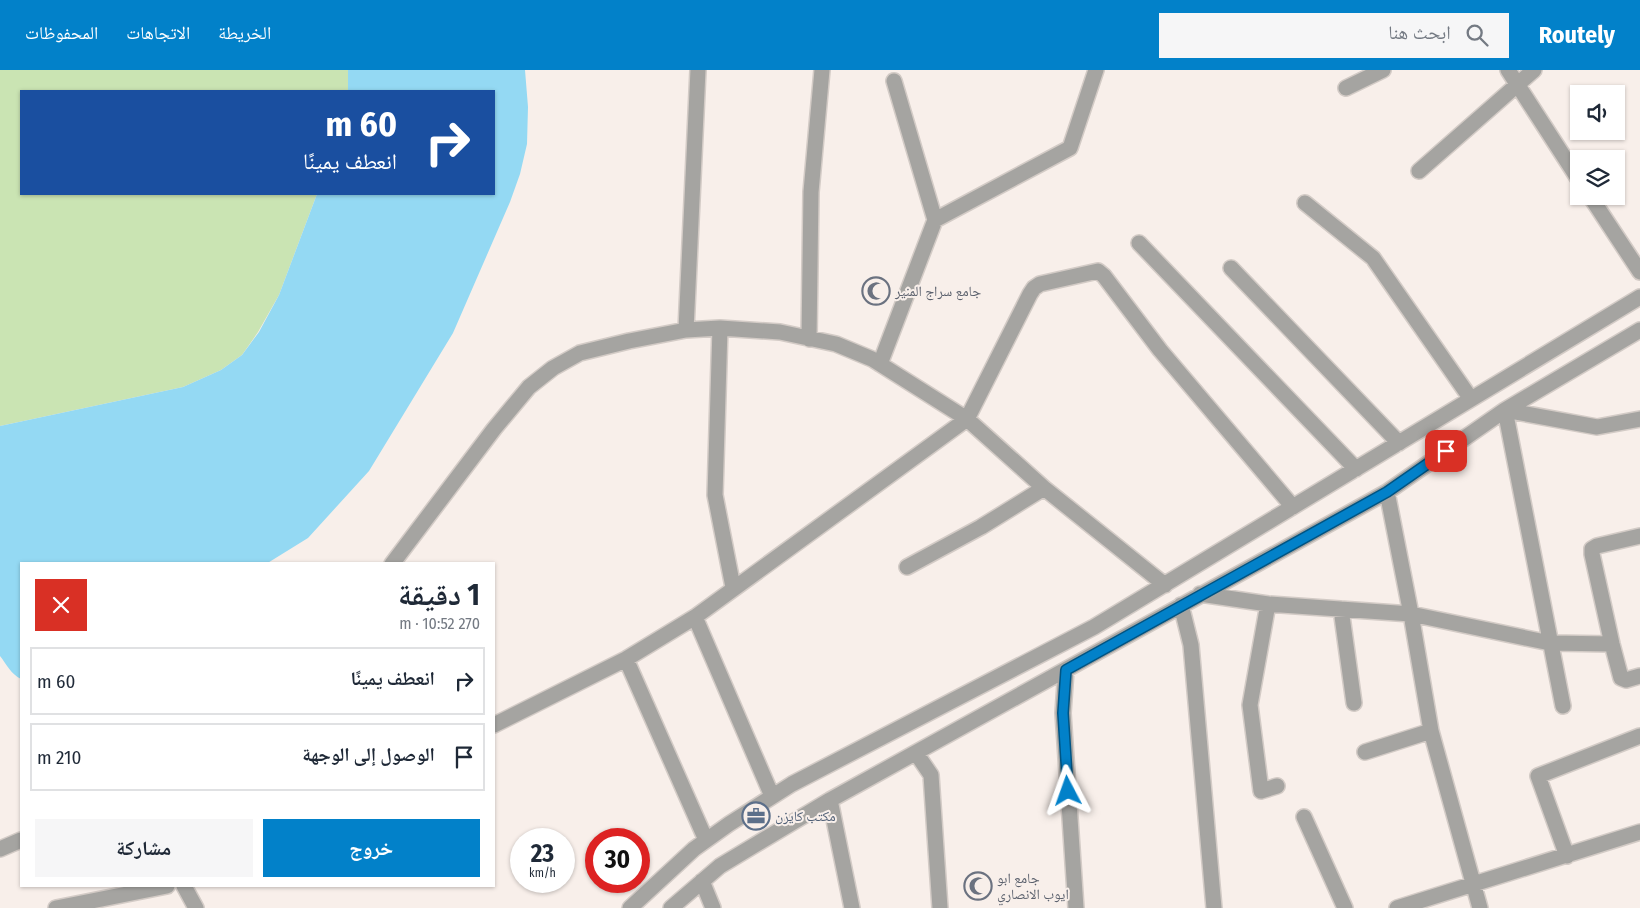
<!DOCTYPE html>
<html lang="ar">
<meta charset="utf-8">
<style>
:root{--surface:#fff;--page:#f6f6f7;--text:#1f2937;--muted:#747a83;--line:#e0e1e3;--accent:#0281c9}
body{margin:0;font-family:"Fira Sans Condensed","Noto Naskh Arabic",sans-serif;background:var(--page);color:var(--text);direction:rtl;height:100vh;display:flex;flex-direction:column;font-size:19px;white-space:nowrap}
*{box-sizing:border-box;margin:0}
p{font-size:16px;color:var(--muted)}
.icon{flex:none;width:28px;height:28px;fill:none;stroke:currentColor;stroke-width:2;stroke-linecap:round;stroke-linejoin:round}
.map{position:relative;flex:1;overflow:hidden;direction:ltr}
.drawer{position:absolute;left:20px;top:492px;width:475px;height:325px;display:flex;flex-direction:column;background:var(--surface);border-radius:0px;box-shadow:0 1px 4px #0004;direction:rtl}
.drawer>*{flex:none}
.hud{position:absolute;left:20px;top:20px;width:475px;height:105px;border-radius:0px;box-shadow:0 1px 4px #0004;direction:rtl;background:#1a4fa0;color:#fff;overflow:hidden}
.buttons{position:absolute;left:1570px;top:15px;display:grid;gap:10px}
.buttons a{display:grid;place-items:center;width:55px;height:55px;border-radius:0px;background:var(--surface);box-shadow:0 1px 4px #0004;font-size:25px}
.speed{position:absolute;left:510px;top:758px;display:flex;gap:10px;font-size:25px;font-weight:700;text-align:center}
.speed>*{display:grid;place-content:center;width:65px;height:65px;border-radius:50%;background:var(--surface);box-shadow:0 1px 4px #0004;line-height:1}
.speed small{font-size:12px;font-weight:400}
.speed .limit{border:8px solid #d22;background:#fff;color:#111}
.pin{position:absolute;display:grid;place-items:center;width:42px;height:42px;color:#fff;margin:-21px;border-radius:10px;box-shadow:0 2px 8px #0006}
.me{position:absolute;width:55px;margin:-28px;rotate:356deg;stroke-linejoin:round;filter:drop-shadow(0 0 4px #0008)}
.turn{display:flex;align-items:center;gap:18px;height:105px;padding:0 15px;font-size:22px}
.turn .icon{width:65px;height:65px;stroke-width:2.5}
.turn b{display:block;font-size:35px;line-height:42px}
.round{display:grid;place-items:center;flex:none;width:52px;height:52px;border-radius:0px;background:var(--page)}
.head{display:flex;align-items:center;justify-content:space-between;height:85px;padding:0 15px}
h1{font-size:30px;font-weight:700;line-height:38px}
.primary-button{display:flex;gap:10px;margin-top:auto;padding:10px 15px}
.primary-button a{flex:1;height:58px;border-radius:0px;background:var(--accent);color:#fff;font-size:20px;font-weight:700;line-height:58px;text-align:center}
.primary-button a+a{background:var(--page);color:var(--text)}
ul{padding:0;list-style:none}
li{display:flex;align-items:center;gap:15px;height:68px;margin:0 10px 8px;padding:0 5px;border:2px solid var(--line);border-radius:0px}
li div{flex:1}
li b{display:block;font-size:19px}
li em{font-style:normal}
header{display:flex;align-items:center;gap:30px;box-sizing:border-box;height:70px;padding:0 25px;background:var(--accent);color:#fff}
header strong{font-size:24px}
nav{display:flex;gap:28px;margin-inline-start:auto;font-size:18px}
.search{width:350px;height:45px;background:var(--page);display:flex;align-items:center;gap:12px;box-sizing:border-box;padding:0 18px;border-radius:0px;color:var(--muted);font-size:19px}
.map>svg:first-child{display:block}
.green{fill:#cae4b3}
.water{fill:#94d9f3}
.lines{fill:none;stroke-linecap:round;stroke-linejoin:round}
.minor-casing{stroke:#d3cbc6;stroke-width:18}
.minor{stroke:#a5a4a1;stroke-width:15}
.route-casing{stroke:#015483;stroke-width:12}
.route{stroke:#0281c9;stroke-width:9}
.labels{text-anchor:middle;dominant-baseline:central;stroke-width:4;stroke-linejoin:round;paint-order:stroke}
.worship-label{font-size:14px;fill:#5b616d;stroke:#f8efea;text-anchor:start}
.service-label{font-size:14px;fill:#4e5e75;stroke:#f8efea;text-anchor:start}
</style>
<header>
<strong>Routely</strong>
<div class="search"><svg class="icon" aria-label="search" viewBox="0 0 24 24"><circle cx="10" cy="10" r="6"/><path d="M15 15l6 6"/></svg>ابحث هنا</div>
<nav><a>الخريطة</a><a>الاتجاهات</a><a>المحفوظات</a></nav>
</header>
<div class="map">
<svg width="1640" height="838" viewBox="0 0 1640 838">
<rect width="100%" height="100%" fill="#f8efea"/>
<path class="green" d="M0 0H348V21H21V124H317L279 225 258 262 242 285 221 300 183 317 0 356Z"/>
<path class="water" d="M348 0H525L528 37 527 74 520 104 510 132 453 263 369 401 308 468 266 494H21V609C11 604 7 595 0 586V356L183 317 221 300 242 285 259 262 279 225 317 124H494V21H348Z"/>
<g class="lines">
<g class="minor-casing">
<path id="minor" d="M1508 0 1579 110
M1346 18 1383 0
M1419 101 1534 0
M1590 126 1640 202
M1305 133 1373 188 1471 329
M935 150 1070 78 1096 0
M1139 173 1356 399
M1231 198 1399 373
M720 258 715 425 733 517
M686 260 698 0
M809 269 811 122 822 0
M880 294 935 150 894 11
M1387 422 1411 544 1431 661 1480 838
M1640 466 1597 476 1592 479V484L1612 574 1621 608 1626 610 1640 606
M392 494 494 359 529 317 553 298 580 283 629 271 686 260 720 258 780 262 836 274 872 289 967 349 1044 418 1165 515
M907 497 981 457 1044 418
M1200 524 1268 534 1411 544 1550 573 1612 574
M1268 534 1250 635 1261 721 1277 716
M1181 535 1191 575 1214 838
M1341 539 1354 633
M695 547 772 726
M626 589 706 770
M1066 600 1063 643 1076 838
M1563 636 1505 340 1597 357 1640 349
M494 655 626 589 695 547 967 349 1030 224 1034 218 1040 214 1098 201 1104 206 1160 280 1293 437
M1365 682 1431 661
M916 683 931 705 940 838
M830 730 852 838
M1304 747 1345 838
M0 779 21 770
M1567 786 1538 706 1640 666
M702 811 713 838
M184 816 196 838
M56 838 167 816
M630 838 694 779 729 754 792 714 1094 557 1640 227
M671 838 720 796 830 730 1387 422 1505 340 1640 260
M1397 838 1640 762"/>
</g>
<use href="#minor" class="minor"/>
</g>
<g class="lines">
<g class="route-casing">
<path id="route" d="M1068 721 1063 643 1066 600 1387 422 1446 381"/>
</g>
<use href="#route" class="route"/>
</g>
<defs>
<g id="mosque-ring" transform="scale(1.4375)"><circle r="9.5" fill="#f8efea" stroke="#6b7280" stroke-width="1.5"/><path d="M3.5-4.9A6 6 0 1 0 3.5 4.9A5 5 0 1 1 3.5-4.9Z" fill="#6b7280"/></g>
<g id="office-ring" transform="scale(1.4375)"><circle r="9.5" fill="#f8efea" stroke="#5c6f8a" stroke-width="1.5"/><path d="M-6-3h4V-5.5h4V-3h4V5H-6ZM-1-4.5V-3h2v-1.5ZM-6 0V1H6V0Z" fill="#5c6f8a"/></g>
</defs>
<g fill-rule="evenodd">
<use href="#mosque-ring" x="876" y="221"/>
<use href="#office-ring" x="756" y="746"/>
<use href="#mosque-ring" x="978" y="816"/>
</g>
<g class="labels">
<g class="worship-label">
<text x="895" y="221">جامع سراج المنير</text>
<text x="997" y="808">جامع ابو<tspan x="997" dy="16">ايوب الانصاري</tspan></text>
</g>
<g class="service-label">
<text x="775" y="746">مكتب كايزن</text>
</g>
</g>
</svg>
<div class="buttons">
<a><svg class="icon" aria-label="sound" viewBox="0 0 24 24"><path d="M4 9h4l5-4v14l-5-4H4zM17 9q2 3 0 6"/></svg></a>
<a><svg class="icon" aria-label="layers" viewBox="0 0 24 24"><path d="M12 4l9 5-9 5-9-5zM3 14l9 5 9-5"/></svg></a>
</div>
<div class="speed"><div>23<small>km/h</small></div><div class="limit">30</div></div>
<div class="pin" style="left:1446px;top:381px;background:#d93025"><svg class="icon" aria-label="arrive" viewBox="0 0 24 24"><path d="M6 21V4h12l-3 4 3 4H6"/></svg></div>
<svg class="me" style="left:1068px;top:721px" viewBox="-20 -20 40 40"><path d="M0-17L14 15 0 8-14 15z" fill="#0281c9" stroke="#fff" stroke-width="4"/></svg>
<div class="hud">
<div class="turn"><svg class="icon" aria-label="right" viewBox="0 0 24 24"><path d="M7 20v-9h11M14 6l5 5-5 5"/></svg><div><b>60 m</b>انعطف يمينًا</div></div>
</div>
<section class="drawer">
<div class="head"><div><h1>1 دقيقة</h1><p>270 m · 10:52</p></div><a class="round" style="background:#d93025;color:#fff"><svg class="icon" aria-label="close" viewBox="0 0 24 24"><path d="M6 6l12 12M18 6L6 18"/></svg></a></div>
<ul>
<li><svg class="icon" aria-label="right" viewBox="0 0 24 24"><path d="M7 20v-9h11M14 6l5 5-5 5"/></svg><div><b>انعطف يمينًا</b></div><em>60 m</em></li>
<li><svg class="icon" aria-label="arrive" viewBox="0 0 24 24"><path d="M6 21V4h12l-3 4 3 4H6"/></svg><div><b>الوصول إلى الوجهة</b></div><em>210 m</em></li>
</ul>
<div class="primary-button"><a>خروج</a><a>مشاركة</a></div>
</section>
</div>
